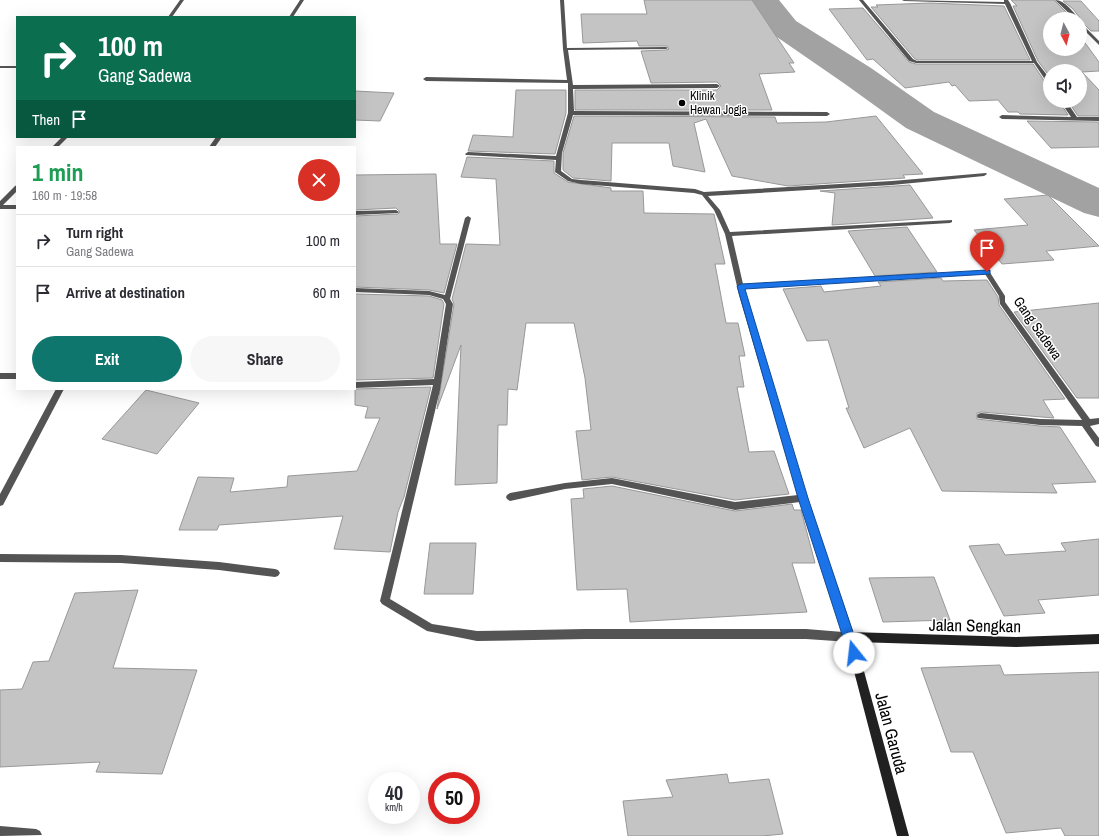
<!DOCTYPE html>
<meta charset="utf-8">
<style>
:root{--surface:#fff;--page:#f7f7f7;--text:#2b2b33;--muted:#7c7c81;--line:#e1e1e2;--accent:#0f766e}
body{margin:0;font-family:"Archivo Narrow",sans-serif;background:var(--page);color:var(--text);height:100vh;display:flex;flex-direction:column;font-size:15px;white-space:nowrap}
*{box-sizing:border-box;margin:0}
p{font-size:13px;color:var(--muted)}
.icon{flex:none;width:22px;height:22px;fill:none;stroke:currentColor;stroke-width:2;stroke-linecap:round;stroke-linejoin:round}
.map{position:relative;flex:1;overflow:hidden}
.side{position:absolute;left:16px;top:146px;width:340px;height:244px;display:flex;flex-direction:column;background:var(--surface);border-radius:0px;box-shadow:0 4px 16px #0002}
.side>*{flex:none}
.top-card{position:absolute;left:16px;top:16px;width:340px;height:122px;border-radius:0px;box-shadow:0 4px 16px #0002;background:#0b6e4f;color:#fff;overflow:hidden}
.needle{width:26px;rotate:173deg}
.buttons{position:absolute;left:1043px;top:12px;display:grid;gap:8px}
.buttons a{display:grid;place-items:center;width:44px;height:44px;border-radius:50%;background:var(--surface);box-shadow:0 4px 16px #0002;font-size:20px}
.speed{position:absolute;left:368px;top:772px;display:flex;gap:8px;font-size:20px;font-weight:700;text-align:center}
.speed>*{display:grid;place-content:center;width:52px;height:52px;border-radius:50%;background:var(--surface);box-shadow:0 4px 16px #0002;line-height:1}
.speed small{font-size:10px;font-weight:400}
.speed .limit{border:6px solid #d22;background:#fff;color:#111}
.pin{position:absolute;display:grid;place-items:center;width:34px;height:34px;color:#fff;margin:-41px -17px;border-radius:50% 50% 50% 0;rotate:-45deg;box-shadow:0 0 4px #0007}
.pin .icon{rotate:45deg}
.me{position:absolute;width:44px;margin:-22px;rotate:344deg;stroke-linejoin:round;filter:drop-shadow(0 0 3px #0008)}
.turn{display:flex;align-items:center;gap:14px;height:84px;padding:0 16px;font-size:18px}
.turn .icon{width:52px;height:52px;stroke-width:2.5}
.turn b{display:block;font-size:28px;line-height:34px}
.then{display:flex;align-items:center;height:38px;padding:0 16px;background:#0003;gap:8px;font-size:15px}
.round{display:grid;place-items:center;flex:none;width:42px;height:42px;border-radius:21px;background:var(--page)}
.overview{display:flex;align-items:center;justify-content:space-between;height:68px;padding:0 16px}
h1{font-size:24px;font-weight:700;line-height:30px;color:#1e9e55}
.cta{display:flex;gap:8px;margin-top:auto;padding:8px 16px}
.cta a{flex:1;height:46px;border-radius:24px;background:var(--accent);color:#fff;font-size:16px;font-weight:700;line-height:46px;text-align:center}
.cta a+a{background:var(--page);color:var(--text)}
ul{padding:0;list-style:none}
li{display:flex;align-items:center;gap:12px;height:52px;padding:0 16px;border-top:1px solid var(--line)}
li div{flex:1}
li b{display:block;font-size:15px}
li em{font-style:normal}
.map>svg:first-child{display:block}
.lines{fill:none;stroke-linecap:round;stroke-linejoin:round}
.river{fill:#a2a2a2;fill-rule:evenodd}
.building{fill:#c4c4c4;stroke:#989898}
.minor{fill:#545454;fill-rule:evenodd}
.secondary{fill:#212121;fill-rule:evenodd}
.route{fill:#1a73e8;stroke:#114b97}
.poi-dot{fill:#000;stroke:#fff;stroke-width:1.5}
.labels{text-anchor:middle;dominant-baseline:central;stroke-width:3;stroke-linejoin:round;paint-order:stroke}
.far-poi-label{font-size:12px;fill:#000;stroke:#fff;text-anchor:start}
.street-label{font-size:14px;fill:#000;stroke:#fff}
.near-street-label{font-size:17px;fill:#000;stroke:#fff}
</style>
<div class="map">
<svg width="1099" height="836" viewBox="0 0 1099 836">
<rect width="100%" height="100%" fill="#fff"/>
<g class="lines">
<path class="river" d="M748 0H779L796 21 871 68 934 112 1099 188V217L1084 213 906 128 845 84 774 35Z"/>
</g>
<path class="building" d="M644 0H752L794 63H789L795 72 759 74 772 110H575V90H717L721 86 717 82 651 83 641 51 666 50 669 49 667 46H639L637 41 583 43 581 14H647Z
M1011 0H1054L1073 19H1050V49H1080V36L1099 62V71L1082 72 1099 90V116H1078L1068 101H1080V71H1050V77L1038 61 1013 6H1017Z
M1063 1H1081L1099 21V31H1091L1080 20V18L1073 9Z
M930 3 1004 6 1030 60H917L914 58 871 7H878L876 5Z
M863 8 909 62 916 64H1033L1047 85 1050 86V101H1059L1068 115 1020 114 1018 112H1008L998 100 969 101 955 85 952 86 949 82 905 88 873 59 867 60 829 9Z
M516 90H566V113L555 154 468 151 473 135 513 137Z
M355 91 394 93 380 121 355 120Z
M574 116 775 117 777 123 826 122 876 116 923 174 903 175 905 178 788 186 732 176 706 119 694 123 705 172 673 166 669 143H612L611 181 573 178 563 170V153Z
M1027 121 1099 122V147L1051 148Z
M467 157 554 161V173L568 182 611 188V191H643L644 213 714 214 725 264H715L726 323H738L745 356H739L744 387H737L749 452 774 451 789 494 735 500 612 477 582 480 576 431 591 430 585 378 574 323H526L517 390 508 389 507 425H498L497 483 455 485 461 345 437 409 454 304 452 299 466 244 500 245 496 179 461 177Z
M436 174 440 244H457L444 293 429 290 355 287V216L398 214 400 212 396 208 355 210V175Z
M910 185 933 218 832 225 835 193 820 191Z
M1048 195 1099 246 1046 251 1054 260 1002 264 974 230 1028 225 1004 199Z
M907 227 937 272 875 276 848 231Z
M941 278 943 281 987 280 998 297 999 305 1065 399 1043 400 1054 418 981 412 977 413V419L1040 426 1060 427 1096 482 1052 484 1057 493 942 491 910 428 864 448 846 408H849L828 340 807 341 783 289 821 286 824 292 881 286 878 282Z
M355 294 429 296 442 300 444 304 433 378 355 380Z
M1099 303V398H1077L1014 312Z
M431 387 404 497 398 512 390 552 334 549 343 516 219 525 217 530H179L198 477 234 478 230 492 287 487 288 476 357 471 380 418H365L368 407 355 405V389Z
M146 390 199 403 157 454 102 439Z
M612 486 735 511 792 504 794 510H801L815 563H792L807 612 630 622 627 589 577 590 571 499 584 498 583 489Z
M1099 539V595L1038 600 1045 613 1004 616 969 546 999 544 1005 555 1066 551 1061 543Z
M430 543H476L473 594H424Z
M934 577 950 620 883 622 869 578Z
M138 590 113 668 197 670 162 774 96 772 100 762 0 767V690L22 689 33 662 49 661 75 593Z
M1000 665 1004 675 1099 672V836H1065L1061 828 1006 833 973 752H951L921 668Z
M727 774 729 783 769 779 783 834 762 836H628L623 801 673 797 666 780Z"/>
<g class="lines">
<path class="minor" d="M180 0H184L172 17H168Z
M300 0H304L293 17H289Z
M560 0H564L567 48 666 47 668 48 666 49 568 50 573 85 717 84 720 86 717 88 573 89 574 111 827 112 830 114 827 116 573 115 562 153 561 171 572 179 581 180 695 189 704 192 892 181 986 173 987 174 984 176 892 185 708 196 720 210 730 232 952 220V222L950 223 732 236 743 284 989 271 1005 296V302L1090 419 1099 418V424L1090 426 1099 438V447L1096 446 1082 426 1040 425 978 418 977 416 978 414 981 413 1040 419 1082 420 1000 304 999 296 985 274 744 288 807 498 855 637 854 640 850 642 806 639H585L477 641 427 631 382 604 380 601 433 385 355 388V382L434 379 446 304 443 299 429 295 355 292V288L429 291 445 295 465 218 468 216 471 218 450 299 453 304 440 390 390 599 432 624 477 631 585 629H806L843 632 800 502 735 510 612 484 565 489 510 501 507 499 506 497 507 495 510 493 565 483 612 478 735 502 798 495 739 295 725 234 714 210 702 195 694 193 581 184 568 181 555 172 556 160 466 155 465 154 468 152 556 156 568 113V83L426 81 423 79 426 77 567 80 563 49Z
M859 0H863L913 59 917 61H1032L1005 4 904 1 902 0 1004 2V0H1008L1010 3 1037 62 1050 79V85L1048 84 1034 63H916L909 61Z
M1055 0C1065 0 1073 12 1079 19H1075Z
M1080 22 1099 41V45L1080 26Z
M0 66H17V68H0Z
M1060 101H1066L1077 117H1099V121L1002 119 999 117 1002 115 1071 117Z
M62 137H68L58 147H52Z
M216 137H222L215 147H209Z
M17 185V191L3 205H17V209H0V201L15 186Z
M396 210 399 212 398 213 355 215V211Z
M0 373H17V379H0Z
M56 389H64L3 505 0 506V494Z
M0 554 121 555 219 562 275 569 278 570 280 573 278 576 275 577 219 570 121 563 0 562Z
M0 826 36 829 40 831 42 835 0 836Z"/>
<path class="secondary" d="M850 632 1016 637 1099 634V644L1016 647 856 642 909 836H897L845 637 846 634Z"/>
</g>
<path class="route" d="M987 270H990V274L745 289 808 498 860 653 858 656 854 658 850 656 848 653 798 498 737 286 741 284Z"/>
<circle class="poi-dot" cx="682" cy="103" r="4"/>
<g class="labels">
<g class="far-poi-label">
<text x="690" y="96">Klinik<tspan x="690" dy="14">Hewan Jogja</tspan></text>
</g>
<g class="street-label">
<text transform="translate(1038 328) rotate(55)">Gang Sadewa</text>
</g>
<g class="near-street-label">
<text transform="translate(975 625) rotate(1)">Jalan Sengkan</text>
<text transform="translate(892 733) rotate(75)">Jalan Garuda</text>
</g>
</g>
</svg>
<div class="buttons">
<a><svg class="needle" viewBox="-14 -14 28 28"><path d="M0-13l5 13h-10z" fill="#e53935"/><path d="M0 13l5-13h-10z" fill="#7c7c81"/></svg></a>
<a><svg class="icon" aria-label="sound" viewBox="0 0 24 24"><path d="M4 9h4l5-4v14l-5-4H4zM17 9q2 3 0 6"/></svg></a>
</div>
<div class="speed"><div>40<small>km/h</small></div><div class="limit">50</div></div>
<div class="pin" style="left:987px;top:272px;background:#d93025"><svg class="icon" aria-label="arrive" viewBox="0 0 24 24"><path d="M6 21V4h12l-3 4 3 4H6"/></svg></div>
<svg class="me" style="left:854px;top:653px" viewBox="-20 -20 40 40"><circle r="19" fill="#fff"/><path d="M0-13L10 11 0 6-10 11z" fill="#1a73e8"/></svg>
<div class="top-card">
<div class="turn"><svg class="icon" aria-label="right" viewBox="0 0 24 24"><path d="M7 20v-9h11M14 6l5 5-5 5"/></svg><div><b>100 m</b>Gang Sadewa</div></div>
<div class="then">Then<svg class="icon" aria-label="arrive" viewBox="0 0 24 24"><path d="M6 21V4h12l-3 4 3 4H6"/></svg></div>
</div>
<section class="side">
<div class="overview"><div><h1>1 min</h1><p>160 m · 19:58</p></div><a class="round" style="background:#d93025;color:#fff"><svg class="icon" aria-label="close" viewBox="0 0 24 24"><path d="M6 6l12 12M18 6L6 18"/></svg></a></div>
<ul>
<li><svg class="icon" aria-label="right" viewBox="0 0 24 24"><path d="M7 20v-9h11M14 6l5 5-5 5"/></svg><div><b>Turn right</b><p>Gang Sadewa</p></div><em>100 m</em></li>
<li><svg class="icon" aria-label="arrive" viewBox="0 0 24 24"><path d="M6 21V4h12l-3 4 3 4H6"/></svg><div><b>Arrive at destination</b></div><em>60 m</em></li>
</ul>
<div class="cta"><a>Exit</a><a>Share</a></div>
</section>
</div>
